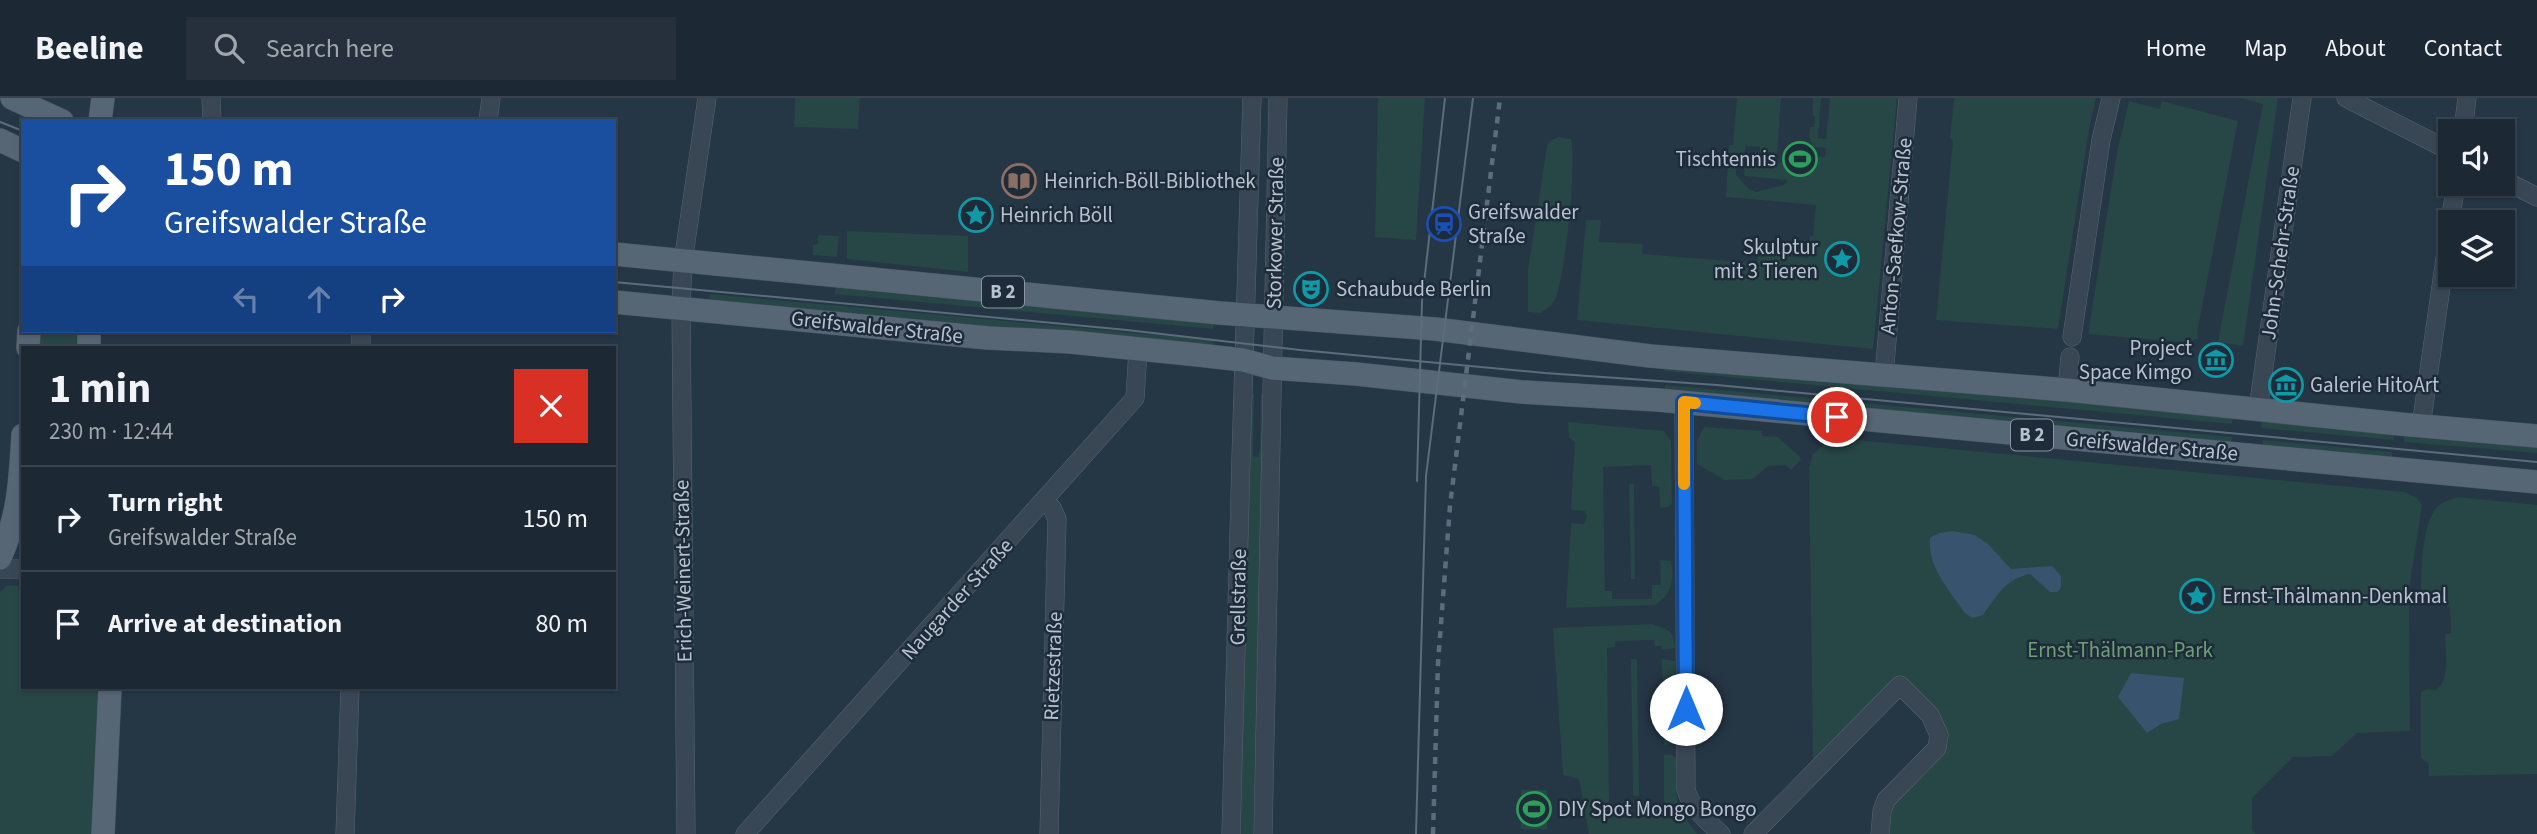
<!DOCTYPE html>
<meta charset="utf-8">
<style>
:root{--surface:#1c2834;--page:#25303c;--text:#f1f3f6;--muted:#a0a6ac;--line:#3a444f}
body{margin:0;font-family:"Source Sans 3",sans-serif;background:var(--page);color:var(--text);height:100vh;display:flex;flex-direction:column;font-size:26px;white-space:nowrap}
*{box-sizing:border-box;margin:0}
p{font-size:23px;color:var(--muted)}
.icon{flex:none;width:38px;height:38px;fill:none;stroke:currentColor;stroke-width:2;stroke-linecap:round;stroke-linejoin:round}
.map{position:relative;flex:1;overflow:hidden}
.side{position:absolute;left:21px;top:248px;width:595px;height:343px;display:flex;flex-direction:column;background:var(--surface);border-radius:0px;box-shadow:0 2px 5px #0004,0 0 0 2px var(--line)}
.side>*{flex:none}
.guide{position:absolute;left:21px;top:21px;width:595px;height:214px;border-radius:0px;box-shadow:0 2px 5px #0004,0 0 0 2px var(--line);background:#1a4fa0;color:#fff;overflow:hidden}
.buttons{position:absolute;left:2438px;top:21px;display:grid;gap:14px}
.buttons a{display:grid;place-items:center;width:77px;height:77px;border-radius:0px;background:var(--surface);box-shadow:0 2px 5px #0004,0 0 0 2px var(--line);font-size:35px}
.pin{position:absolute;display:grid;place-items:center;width:60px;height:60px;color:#fff;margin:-30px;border:4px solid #fff;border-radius:50%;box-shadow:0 2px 7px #0007}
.me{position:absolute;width:77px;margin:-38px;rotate:0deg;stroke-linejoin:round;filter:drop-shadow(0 0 5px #0008)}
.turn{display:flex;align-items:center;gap:24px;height:147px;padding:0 28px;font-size:32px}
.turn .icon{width:91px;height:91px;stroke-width:2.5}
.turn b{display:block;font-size:49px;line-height:60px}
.lanes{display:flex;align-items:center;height:66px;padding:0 28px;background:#0003;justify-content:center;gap:35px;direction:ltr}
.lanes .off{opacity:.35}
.round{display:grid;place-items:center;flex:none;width:74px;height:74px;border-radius:0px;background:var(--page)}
.overview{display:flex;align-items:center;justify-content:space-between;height:119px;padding:0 28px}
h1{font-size:42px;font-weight:700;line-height:52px}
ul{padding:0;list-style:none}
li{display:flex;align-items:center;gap:21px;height:105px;padding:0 28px;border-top:2px solid var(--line)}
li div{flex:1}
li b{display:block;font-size:26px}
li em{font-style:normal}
header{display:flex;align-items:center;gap:42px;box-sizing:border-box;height:98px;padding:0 35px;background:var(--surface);border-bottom:2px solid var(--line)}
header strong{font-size:33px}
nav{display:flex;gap:38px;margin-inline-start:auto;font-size:24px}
.search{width:490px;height:63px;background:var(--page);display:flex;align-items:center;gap:18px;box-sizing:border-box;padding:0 24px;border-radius:0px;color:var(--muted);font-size:26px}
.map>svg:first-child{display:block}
.green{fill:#274646}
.water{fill:#37536e}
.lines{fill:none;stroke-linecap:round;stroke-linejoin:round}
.minor-casing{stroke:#586572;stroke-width:19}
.major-casing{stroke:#465361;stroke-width:24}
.minor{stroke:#394755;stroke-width:18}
.major{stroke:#576675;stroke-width:23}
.tram{stroke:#5b6c7c;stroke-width:2}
.rail{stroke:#5b6c7c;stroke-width:4.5;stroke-dasharray:7 7;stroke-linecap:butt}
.route-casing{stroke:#114b97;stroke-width:18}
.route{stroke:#1a73e8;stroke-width:12}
.slow{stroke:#f59e0b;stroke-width:12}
.labels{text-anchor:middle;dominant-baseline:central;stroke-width:5;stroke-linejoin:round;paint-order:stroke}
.shield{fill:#1e2c3a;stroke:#8995a2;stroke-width:2}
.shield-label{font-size:19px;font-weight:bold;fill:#b7c2ce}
.poi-label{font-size:21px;fill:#b7c2ce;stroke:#1e2c3a;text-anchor:start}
.street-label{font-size:21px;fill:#b7c2ce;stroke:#1e2c3a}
.park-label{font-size:21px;fill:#6ca173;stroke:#1e2c3a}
</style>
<header>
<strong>Beeline</strong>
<div class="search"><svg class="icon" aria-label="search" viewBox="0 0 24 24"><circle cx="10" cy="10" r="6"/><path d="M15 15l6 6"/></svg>Search here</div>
<nav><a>Home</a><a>Map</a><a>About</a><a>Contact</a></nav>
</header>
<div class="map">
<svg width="2537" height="736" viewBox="0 0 2537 736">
<rect width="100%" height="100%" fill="#253645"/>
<path class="green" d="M795 0H860L858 31 794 29Z
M1378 0H1425L1416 142 1375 139Z
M1737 0H1781L1777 55 1760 54V49L1746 48 1743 61H1736V77L1749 91 1756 94 1786 86 1787 82 1744 78 1745 62 1809 67 1814 59H1825L1826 50 1813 49 1809 40 1810 29H1814L1815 19 1813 18V0H1821L1818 40 1826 41 1830 0H1897L1873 251 1577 222 1586 122H1601L1599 144 1643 146 1642 156 1757 165 1758 156 1808 160 1810 138H1813L1816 107 1726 99 1729 47H1733Z
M1954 0H2096L2089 31 2058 231 1936 222 1953 42 1950 41Z
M2242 0H2278L2243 248 2218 244 2263 6Z
M2129 3 2160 11 2162 3 2238 23 2197 235 2198 241H2194L2191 245 2088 236 2117 54Z
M1559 39 1571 41C1577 63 1565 185 1554 204 1551 208 1545 212 1541 215L1528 214V172L1547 48 1550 43Z
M847 133 968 138V174L847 161Z
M818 137 839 138 837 159 813 157V147L818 146Z
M836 186 1214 222 1213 231 835 196Z
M710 196 1214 242 1213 250 709 204Z
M39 233H77V250H38Z
M1665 264 2233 317 2232 326 1664 273Z
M1665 287 2232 339 2231 348 1664 296Z
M1249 296H1254L1253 358 1258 359 1260 351 1261 296H1264L1266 348 1253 736H1237Z
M2262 319 2395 332 2394 342 2261 330Z
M1568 324 1664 333 1671 343 1672 406 1668 409 1660 410 1659 389 1652 388 1651 367 1603 369 1605 493H1612V501H1652V487H1661L1660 462 1671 463C1675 482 1671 497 1655 507L1566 510 1571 425 1584 426 1587 419 1585 413 1572 412 1571 409 1575 344 1569 340Z
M1704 329 1762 333V338L1778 339 1800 359 1801 362 1791 372 1785 367 1768 368 1753 381 1725 382 1697 366V343Z
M2404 333 2537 346V355L2404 344Z
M1835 340 2405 394 2417 400 2422 407 2409 492 2410 633 2357 635 2332 658 2293 659 2252 700V732L2256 736H1885L1888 712 1942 650 1900 583 1814 664 1813 662 1809 370 1813 356 1826 344H1834Z
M2263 342 2392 354V361L2262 350Z
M1629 386H1634L1635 481H1631Z
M2458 399 2537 407V676L2429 678V666L2421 660V594L2427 591 2436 592C2451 580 2445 553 2445 536L2451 535 2450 509 2445 507 2442 497H2426L2425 500H2421C2421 477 2421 425 2438 408 2444 403 2451 401 2458 399Z
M7 487 23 488V590H104L96 736H0V494Z
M1652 526C1668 532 1674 531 1675 550L1662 552V548H1655L1654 542 1615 543V549L1607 550 1609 709H1617V715L1626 720 1656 718V710L1677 709 1697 736H1589L1579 681 1563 677 1553 530Z
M1631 561H1637L1639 698H1633Z
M1662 561 1675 563 1676 645 1664 647Z
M1664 657H1672L1676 660 1677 705H1664Z
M1521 692H1547V731H1521Z"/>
<path class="water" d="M1953 433 1975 437 1988 446 2011 471 2052 468 2061 478V490L2057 494H2050L2030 476C2005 481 1997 498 1983 517L1972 520 1965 515C1950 494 1927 468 1930 440L1939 435Z
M2131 575 2184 580 2179 621 2161 626 2147 635 2118 599Z"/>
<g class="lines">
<g class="minor-casing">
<path id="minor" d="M211 0 212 23
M2346 0 2450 53
M488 23 491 0
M2463 33 2467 0
M2502 81 2537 99
M2450 124 2456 86
M2072 239 2101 42 2111 0
M361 250V233
M1884 277 1908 0
M2067 292 2070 259
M1684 304 1686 691C1690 709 1708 724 1721 736
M2258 311 2302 0
M2421 328 2450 126
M1045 403 1052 410 1057 421 1049 736
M0 471H23
M345 736 350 590
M686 736 681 210 683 164 707 0
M745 736 1135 300 1138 252
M1231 736C1236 491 1245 245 1252 0
M1263 736 1278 0
M1753 736 1900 587 1930 617 1939 637 1937 650 1886 702 1882 713 1880 736"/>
</g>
<g class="major-casing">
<path id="major" d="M12 0 62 23
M100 23 103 0
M0 42 23 53
M614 156 1220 215 1435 231 1650 258 2067 292 2400 326 2537 338
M614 204 988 240 1071 244 1198 257 1243 262 1272 270 1356 276 1522 294 1658 302 2537 384
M28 250 29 233
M89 250V233
M0 460C19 416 20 385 23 337
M103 736 110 590"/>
</g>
<use href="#minor" class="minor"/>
<use href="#major" class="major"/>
<path class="tram" d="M0 24 23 33
M614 184 1127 232 1300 252 1545 275 1717 287 2537 364
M1417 383 1422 203 1445 0
M1416 736 1426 378 1473 0"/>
<path class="rail" d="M1433 736 1438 565 1450 408 1500 0"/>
</g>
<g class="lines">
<g class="route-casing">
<path id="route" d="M1686 611 1684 304 1837 319"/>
</g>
<use href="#route" class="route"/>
<path class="slow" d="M1684 386V304L1695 305"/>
</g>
<defs>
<g id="stadium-ring" transform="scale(1.75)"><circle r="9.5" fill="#1e2c3a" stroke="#2e9e5b" stroke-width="1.5"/><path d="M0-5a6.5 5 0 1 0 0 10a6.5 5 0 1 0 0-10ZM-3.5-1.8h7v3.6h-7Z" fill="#2e9e5b"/></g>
<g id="library-ring" transform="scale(1.75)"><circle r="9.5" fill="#1e2c3a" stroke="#8d6e63" stroke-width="1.5"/><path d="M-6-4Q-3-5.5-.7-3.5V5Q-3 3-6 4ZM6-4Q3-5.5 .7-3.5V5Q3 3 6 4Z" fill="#8d6e63"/></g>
<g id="sight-ring" transform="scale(1.75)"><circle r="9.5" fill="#1e2c3a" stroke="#0f9aa8" stroke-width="1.5"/><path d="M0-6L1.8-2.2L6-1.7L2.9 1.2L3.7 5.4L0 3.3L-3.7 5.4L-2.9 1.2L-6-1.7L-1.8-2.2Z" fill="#0f9aa8"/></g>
<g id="station-ring" transform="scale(1.75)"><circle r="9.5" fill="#1e2c3a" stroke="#1a4fb4" stroke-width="1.5"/><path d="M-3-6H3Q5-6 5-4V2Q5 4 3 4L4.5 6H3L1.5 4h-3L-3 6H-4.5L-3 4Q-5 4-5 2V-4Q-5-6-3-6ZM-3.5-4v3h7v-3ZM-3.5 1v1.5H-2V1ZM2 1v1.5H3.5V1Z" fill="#1a4fb4"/></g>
<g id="theatre-ring" transform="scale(1.75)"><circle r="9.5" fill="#1e2c3a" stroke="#0f9aa8" stroke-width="1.5"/><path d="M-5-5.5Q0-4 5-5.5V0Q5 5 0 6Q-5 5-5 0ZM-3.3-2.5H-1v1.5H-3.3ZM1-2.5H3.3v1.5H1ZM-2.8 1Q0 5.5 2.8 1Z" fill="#0f9aa8"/></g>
<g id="museum-ring" transform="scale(1.75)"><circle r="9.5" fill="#1e2c3a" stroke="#0f9aa8" stroke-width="1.5"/><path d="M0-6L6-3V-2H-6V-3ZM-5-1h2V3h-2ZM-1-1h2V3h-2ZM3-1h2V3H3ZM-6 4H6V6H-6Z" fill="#0f9aa8"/></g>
</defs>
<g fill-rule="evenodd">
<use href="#stadium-ring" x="1800" y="61"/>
<use href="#library-ring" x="1019" y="83"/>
<use href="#sight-ring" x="976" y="117"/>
<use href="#station-ring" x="1444" y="126"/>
<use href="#sight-ring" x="1842" y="161"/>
<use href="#theatre-ring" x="1311" y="191"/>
<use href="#museum-ring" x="2216" y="262"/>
<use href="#museum-ring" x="2286" y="287"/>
<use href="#sight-ring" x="2197" y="498"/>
<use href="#stadium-ring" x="1534" y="711"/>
</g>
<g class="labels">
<g class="shield">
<rect x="982" y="178.5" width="42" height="31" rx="5"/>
<rect x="2011" y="321.5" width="42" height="31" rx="5"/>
</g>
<g class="shield-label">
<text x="1003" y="194">B 2</text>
<text x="2032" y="337">B 2</text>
</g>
<g class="poi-label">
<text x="1776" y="61" text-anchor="end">Tischtennis</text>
<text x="1044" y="83">Heinrich-Böll-Bibliothek</text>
<text x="1468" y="114">Greifswalder<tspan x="1468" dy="24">Straße</tspan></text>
<text x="1000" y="117">Heinrich Böll</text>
<text x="1818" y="149" text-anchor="end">Skulptur<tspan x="1818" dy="24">mit 3 Tieren</tspan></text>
<text x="1336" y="191">Schaubude Berlin</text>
<text x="2192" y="250" text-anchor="end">Project<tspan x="2192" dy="24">Space Kimgo</tspan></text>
<text x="2310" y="287">Galerie HitoArt</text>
<text x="2222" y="498">Ernst-Thälmann-Denkmal</text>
<text x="1558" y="711">DIY Spot Mongo Bongo</text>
</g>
<g class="street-label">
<text transform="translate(1275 135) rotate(-89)">Storkower Straße</text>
<text transform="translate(1896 138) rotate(-85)">Anton-Saefkow-Straße</text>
<text transform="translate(2280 155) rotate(-82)">John-Schehr-Straße</text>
<text transform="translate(877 229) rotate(6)">Greifswalder Straße</text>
<text transform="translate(2152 348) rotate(5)">Greifswalder Straße</text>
<text transform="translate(683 473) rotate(-91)">Erich-Weinert-Straße</text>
<text transform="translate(1238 499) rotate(-89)">Grellstraße</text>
<text transform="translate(957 501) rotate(-48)">Naugarder Straße</text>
<text transform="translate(1053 568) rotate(-88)">Rietzestraße</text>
</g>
<g class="park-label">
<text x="2120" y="552">Ernst-Thälmann-Park</text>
</g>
</g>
</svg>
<div class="buttons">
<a><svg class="icon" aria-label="sound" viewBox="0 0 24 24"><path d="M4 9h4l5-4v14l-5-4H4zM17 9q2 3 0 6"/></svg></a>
<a><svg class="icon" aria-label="layers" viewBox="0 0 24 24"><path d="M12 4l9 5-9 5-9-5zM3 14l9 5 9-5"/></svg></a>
</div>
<div class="pin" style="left:1837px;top:319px;background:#d93025"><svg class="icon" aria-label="arrive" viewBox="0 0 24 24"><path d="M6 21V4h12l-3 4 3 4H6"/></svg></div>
<svg class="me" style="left:1686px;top:611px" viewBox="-20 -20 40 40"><circle r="19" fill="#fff"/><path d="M0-13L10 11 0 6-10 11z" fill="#1a73e8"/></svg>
<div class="guide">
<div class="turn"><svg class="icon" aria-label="right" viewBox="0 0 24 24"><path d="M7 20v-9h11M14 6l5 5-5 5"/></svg><div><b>150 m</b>Greifswalder Straße</div></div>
<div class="lanes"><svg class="icon off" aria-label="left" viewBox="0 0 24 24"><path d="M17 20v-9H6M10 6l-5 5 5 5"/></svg><svg class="icon off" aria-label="ahead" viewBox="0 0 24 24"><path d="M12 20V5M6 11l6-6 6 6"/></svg><svg class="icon" aria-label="right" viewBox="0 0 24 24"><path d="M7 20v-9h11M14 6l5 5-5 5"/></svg></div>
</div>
<section class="side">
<div class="overview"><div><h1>1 min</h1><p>230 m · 12:44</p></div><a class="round" style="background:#d93025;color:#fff"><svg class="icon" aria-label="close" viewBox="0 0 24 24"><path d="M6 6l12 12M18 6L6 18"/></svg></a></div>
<ul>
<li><svg class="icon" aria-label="right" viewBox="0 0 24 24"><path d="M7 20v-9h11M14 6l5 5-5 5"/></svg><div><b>Turn right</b><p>Greifswalder Straße</p></div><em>150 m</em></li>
<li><svg class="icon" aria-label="arrive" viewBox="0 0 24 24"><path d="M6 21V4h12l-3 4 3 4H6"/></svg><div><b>Arrive at destination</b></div><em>80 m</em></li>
</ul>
</section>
</div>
